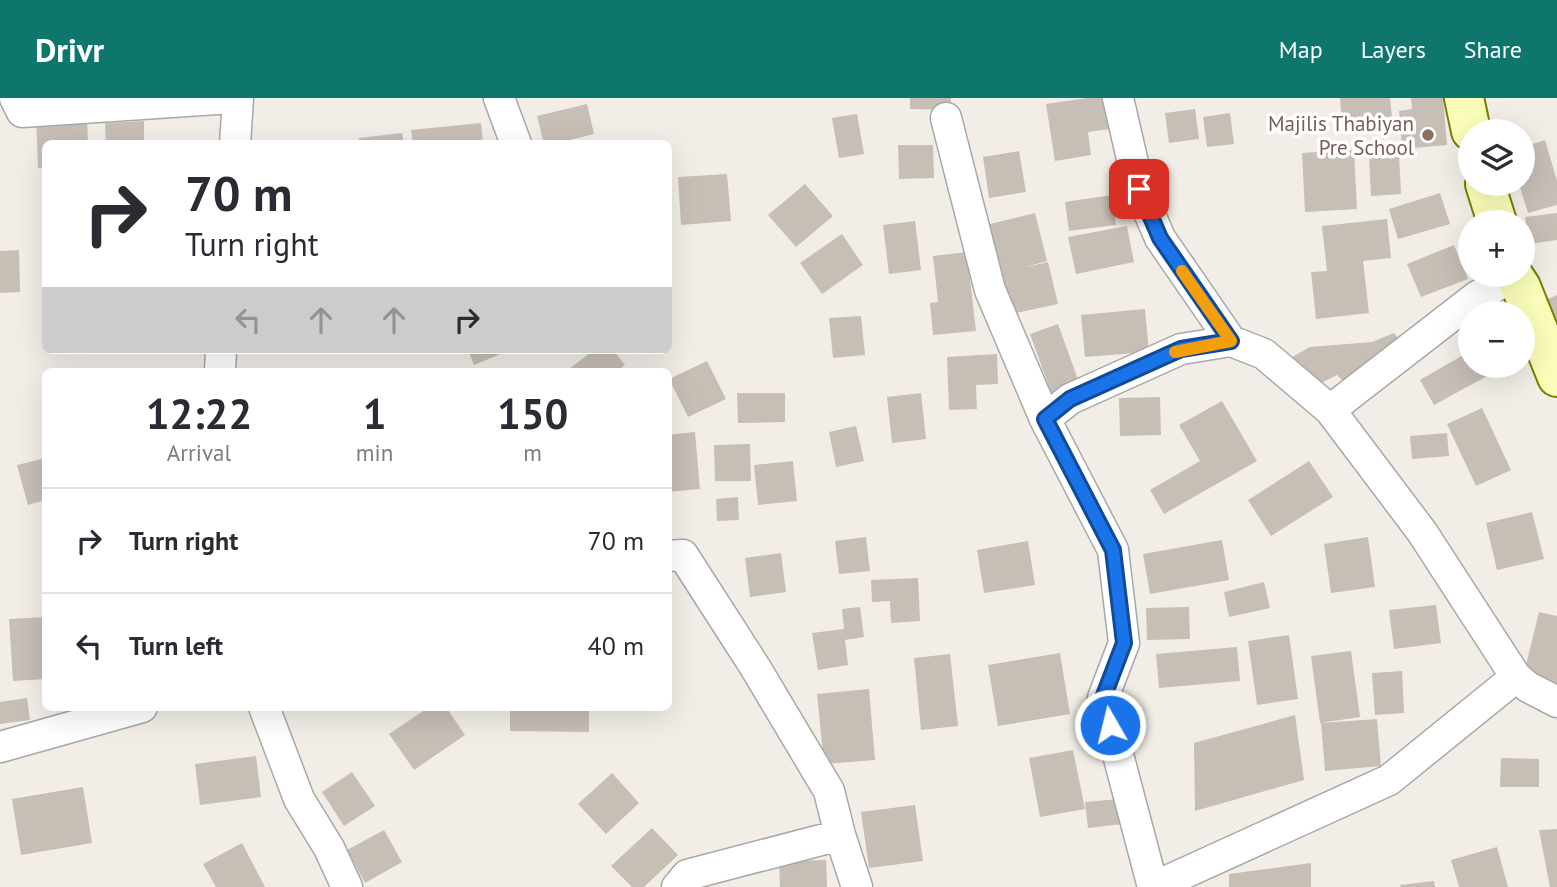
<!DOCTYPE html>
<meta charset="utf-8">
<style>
:root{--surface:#fff;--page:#f7f7f7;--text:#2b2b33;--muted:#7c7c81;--line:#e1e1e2;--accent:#0f766e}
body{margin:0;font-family:"PT Sans",sans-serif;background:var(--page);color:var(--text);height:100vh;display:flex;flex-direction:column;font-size:26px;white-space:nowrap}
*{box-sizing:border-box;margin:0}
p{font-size:23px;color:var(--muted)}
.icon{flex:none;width:38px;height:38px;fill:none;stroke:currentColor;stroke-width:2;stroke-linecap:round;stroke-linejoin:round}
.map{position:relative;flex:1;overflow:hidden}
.side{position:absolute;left:42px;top:270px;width:630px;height:343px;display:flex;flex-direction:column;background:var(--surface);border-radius:10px;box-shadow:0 7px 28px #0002}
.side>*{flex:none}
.guide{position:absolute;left:42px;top:42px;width:630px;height:214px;border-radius:10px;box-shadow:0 7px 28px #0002;background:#fff;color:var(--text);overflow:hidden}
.tools{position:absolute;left:1458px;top:21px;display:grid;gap:14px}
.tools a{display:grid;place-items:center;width:77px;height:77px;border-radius:50%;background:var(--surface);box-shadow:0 7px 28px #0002;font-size:35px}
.pin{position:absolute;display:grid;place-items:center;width:60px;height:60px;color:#fff;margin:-30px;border-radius:14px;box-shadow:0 4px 10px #0006}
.me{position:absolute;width:77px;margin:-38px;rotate:352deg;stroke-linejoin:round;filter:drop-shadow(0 0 5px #0008)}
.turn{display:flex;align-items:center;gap:24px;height:147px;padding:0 28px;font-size:32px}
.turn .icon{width:91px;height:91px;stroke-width:2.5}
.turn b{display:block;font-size:49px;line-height:60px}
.lanes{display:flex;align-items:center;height:66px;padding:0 28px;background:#0003;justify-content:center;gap:35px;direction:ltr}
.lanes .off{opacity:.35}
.eta{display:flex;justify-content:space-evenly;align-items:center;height:119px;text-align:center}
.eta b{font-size:42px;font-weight:600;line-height:49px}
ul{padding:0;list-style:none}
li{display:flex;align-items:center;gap:21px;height:105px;padding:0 28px;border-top:2px solid var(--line)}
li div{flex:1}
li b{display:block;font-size:26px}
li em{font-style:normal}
header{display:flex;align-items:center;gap:42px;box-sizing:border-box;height:98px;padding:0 35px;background:var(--accent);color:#fff}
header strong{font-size:33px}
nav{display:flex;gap:38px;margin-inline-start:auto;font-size:24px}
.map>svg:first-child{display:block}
.building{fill:#c7beb6}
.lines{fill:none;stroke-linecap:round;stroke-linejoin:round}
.street-casing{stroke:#a8a8a8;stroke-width:33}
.secondary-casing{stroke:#738000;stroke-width:42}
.street{stroke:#fff;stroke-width:30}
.secondary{stroke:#fbfeb9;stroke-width:38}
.route-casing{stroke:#114b97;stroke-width:18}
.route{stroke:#1a73e8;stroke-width:12}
.slow{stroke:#f59e0b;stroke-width:12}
.education-dot{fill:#8d6e63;stroke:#fff;stroke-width:2.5}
.labels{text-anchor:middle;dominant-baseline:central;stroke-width:7;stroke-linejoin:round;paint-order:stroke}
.education-label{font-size:21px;fill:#785e54;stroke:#fff;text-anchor:end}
</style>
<header>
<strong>Drivr</strong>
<nav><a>Map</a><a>Layers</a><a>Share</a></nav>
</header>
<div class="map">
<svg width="1557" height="789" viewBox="0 0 1557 789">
<rect width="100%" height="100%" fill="#f2eee7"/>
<path class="building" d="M910 0H951V12L910 11Z
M1087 0H1106L1110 31 1088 34 1091 57 1055 63 1046 6Z
M1340 0H1390L1392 19 1342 25Z
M1411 0H1443L1447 47 1402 51 1399 13 1412 11Z
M587 6 594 36 554 46H544L537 18Z
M1195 11 1199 41 1169 45 1165 15Z
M1230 15 1234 46 1207 49 1203 19Z
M857 16 864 56 839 60 832 20Z
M87 17 88 46H46V69L38 70 36 19Z
M144 23V46H106L105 25Z
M481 25 483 46H413L411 32Z
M402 35 404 46H359V40Z
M1545 42 1557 83V107L1528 115 1519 86H1522V49Z
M898 47H933L934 80 899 81Z
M1354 52 1357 111 1305 114 1302 55Z
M1019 53 1026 94 989 100 983 59Z
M1399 56 1401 96 1371 98 1369 58Z
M727 76 731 123 681 127 678 79Z
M805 86 833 118 796 149 768 117Z
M1440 95 1450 126 1398 141 1389 111Z
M1112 97 1116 127 1069 133 1065 104Z
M1035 115 1047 163 1022 170 1048 164 1058 206 1011 216 1002 174 998 175 986 127Z
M1557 115V142L1529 146 1525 119Z
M1387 121 1391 160 1363 163 1369 215 1316 221 1311 174 1327 173 1322 128Z
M915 123 921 172 889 176 883 127Z
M1127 128 1134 164 1076 176 1068 139Z
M842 136 863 167 822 196 800 165Z
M1454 147 1468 181 1421 199 1407 166Z
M19 152 20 194 0 195V153Z
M967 154 976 233 933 237 930 205 938 204 933 158Z
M1557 197V227L1541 204Z
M1145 211 1149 254 1085 259 1081 217Z
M861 218 865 257 833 260 829 220Z
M1058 226 1080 287 1052 297 1030 236Z
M1394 235 1402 246 1350 290 1337 277 1311 290 1285 263 1310 249 1372 244Z
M468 252H510L474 267Z
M594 252H613L625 267 617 273H566Z
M1470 253V268H1483L1489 277 1434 307 1420 282Z
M997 256 998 286 976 287 977 311 949 312 947 259Z
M707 263 726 301 688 319 669 281Z
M737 295H785V324L738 325Z
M921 295 926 341 892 345 887 299Z
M1160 299 1161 337 1120 338 1119 300Z
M1222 303 1257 363 1164 416 1150 392 1200 363 1179 327Z
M1482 310 1511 372 1476 388 1447 326Z
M856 328 864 363 836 369 829 334Z
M695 334 700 391 668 394V337Z
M1447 335 1449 358 1412 361 1410 338Z
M750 346 751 383H715L714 347Z
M46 360V402L28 407 17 367Z
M793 363 797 403 758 407 754 367Z
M1309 363 1333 399 1271 438 1248 402Z
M738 399 739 422 717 423 716 401Z
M1532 414 1544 461 1497 472 1486 425Z
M866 439 870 473 839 476 835 443Z
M1368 439 1375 489 1331 495 1324 446Z
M1222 442 1229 482 1150 496 1143 456Z
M1028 443 1035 487 984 495 977 452Z
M781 455 786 494 750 499 745 460Z
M918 480 920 523 891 525 890 503 872 504 871 482Z
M1264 484 1270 510 1229 519 1224 494Z
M1436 507 1441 545 1394 551 1389 512Z
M860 509 864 539 845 542 848 567 818 572 812 535 844 531 842 511Z
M1189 509 1190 541 1147 542 1146 510Z
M1539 514 1557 518V588L1523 579Z
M46 519V581L13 583 9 521Z
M1289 537 1298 601 1257 607 1248 543Z
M1237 549 1240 583 1159 590 1156 556Z
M1351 553 1360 619 1320 625 1311 558Z
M1060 555 1070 616 998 628 988 567Z
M950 556 958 628 921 632 914 560Z
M1402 573 1404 615 1375 617 1372 575Z
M869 591 875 662 824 666 817 596Z
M27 600 30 622 0 626V604Z
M429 609H446L465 637 414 672 389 636Z
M510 609H589V634L510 633Z
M1295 617 1304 682 1195 713 1194 645Z
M1377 621 1381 668 1325 673 1321 625Z
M1073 652 1085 711 1040 719 1029 660Z
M256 658 261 699 200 707 195 666Z
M1501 660 1539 661V689H1500Z
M352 674 375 708 344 728 322 694Z
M612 675 639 705 606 736 578 706Z
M83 689 92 745 21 757 12 701Z
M1120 701 1123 726 1088 730 1085 704Z
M915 707 923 763 869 770 861 714Z
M652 730 678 757 644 789H632L611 768Z
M1557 731V789H1550L1539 732Z
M384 732 402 764 365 785 347 752Z
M242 745 265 789H216L203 766Z
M1497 749 1508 789H1459L1451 762Z
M826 762 827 789H780L779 763Z
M1311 765V789H1229V776Z
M1434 783 1435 789H1401L1400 787Z"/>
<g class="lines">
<g class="street-casing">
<path id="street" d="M15 0 22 14 232 0
M499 0 516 46
M1118 0 1139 91 1160 140 1231 243
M946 20 990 192 1045 321 1113 452 1124 545 1103 600 1153 789
M235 46 238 0
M220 273 221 252
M1330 312 1476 199 1514 178
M1045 321 1070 301 1181 251 1231 243 1264 256 1330 312 1422 434 1516 579 1528 589 1557 604
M668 458 683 457 755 569 829 693 840 737 687 777 677 789
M264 609 299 701 329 750 347 789
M0 649 142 609
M840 737 857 789
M1154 789 1389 682 1516 579"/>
</g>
<g class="secondary-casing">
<path id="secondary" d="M1464 0 1471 33
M1485 86 1497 124
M1513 177 1521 189 1557 279"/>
</g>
<use href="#street" class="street"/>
<use href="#secondary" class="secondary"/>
</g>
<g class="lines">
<g class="route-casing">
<path id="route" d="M1110 627 1103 600 1124 545 1113 452 1045 321 1070 301 1181 251 1231 243 1160 140 1139 91"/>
</g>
<use href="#route" class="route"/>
<path class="slow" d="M1175 254 1231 243 1182 173"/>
</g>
<circle class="education-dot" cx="1428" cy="37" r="7"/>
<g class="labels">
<g class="education-label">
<text x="1414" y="25">Majilis Thabiyan<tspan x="1414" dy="24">Pre School</tspan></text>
</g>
</g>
</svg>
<div class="tools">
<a><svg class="icon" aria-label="layers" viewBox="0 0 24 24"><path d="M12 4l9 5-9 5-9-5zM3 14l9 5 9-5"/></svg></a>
<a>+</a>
<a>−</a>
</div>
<div class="pin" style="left:1139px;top:91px;background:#d93025"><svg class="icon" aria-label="arrive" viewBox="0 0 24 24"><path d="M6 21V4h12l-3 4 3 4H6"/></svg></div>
<svg class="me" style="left:1110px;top:627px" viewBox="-20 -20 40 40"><circle r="17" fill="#1a73e8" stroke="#fff" stroke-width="3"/><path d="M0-11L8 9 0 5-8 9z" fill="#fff"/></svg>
<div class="guide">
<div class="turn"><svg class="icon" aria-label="right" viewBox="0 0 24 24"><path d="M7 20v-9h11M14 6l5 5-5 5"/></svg><div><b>70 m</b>Turn right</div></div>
<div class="lanes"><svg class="icon off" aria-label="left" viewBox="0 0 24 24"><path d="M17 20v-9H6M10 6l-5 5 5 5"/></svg><svg class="icon off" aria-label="ahead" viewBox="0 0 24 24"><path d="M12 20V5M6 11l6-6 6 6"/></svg><svg class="icon off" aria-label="ahead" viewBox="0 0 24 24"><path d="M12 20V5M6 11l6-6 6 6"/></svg><svg class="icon" aria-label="right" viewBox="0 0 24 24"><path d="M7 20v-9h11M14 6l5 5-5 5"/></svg></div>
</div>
<section class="side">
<div class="eta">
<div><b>12:22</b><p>Arrival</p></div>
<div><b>1</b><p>min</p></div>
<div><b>150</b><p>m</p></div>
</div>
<ul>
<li><svg class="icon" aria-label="right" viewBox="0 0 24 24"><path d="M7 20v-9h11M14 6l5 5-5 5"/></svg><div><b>Turn right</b></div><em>70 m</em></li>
<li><svg class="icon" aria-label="left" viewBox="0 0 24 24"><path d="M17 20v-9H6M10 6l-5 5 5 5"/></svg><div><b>Turn left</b></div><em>40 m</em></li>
</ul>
</section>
</div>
